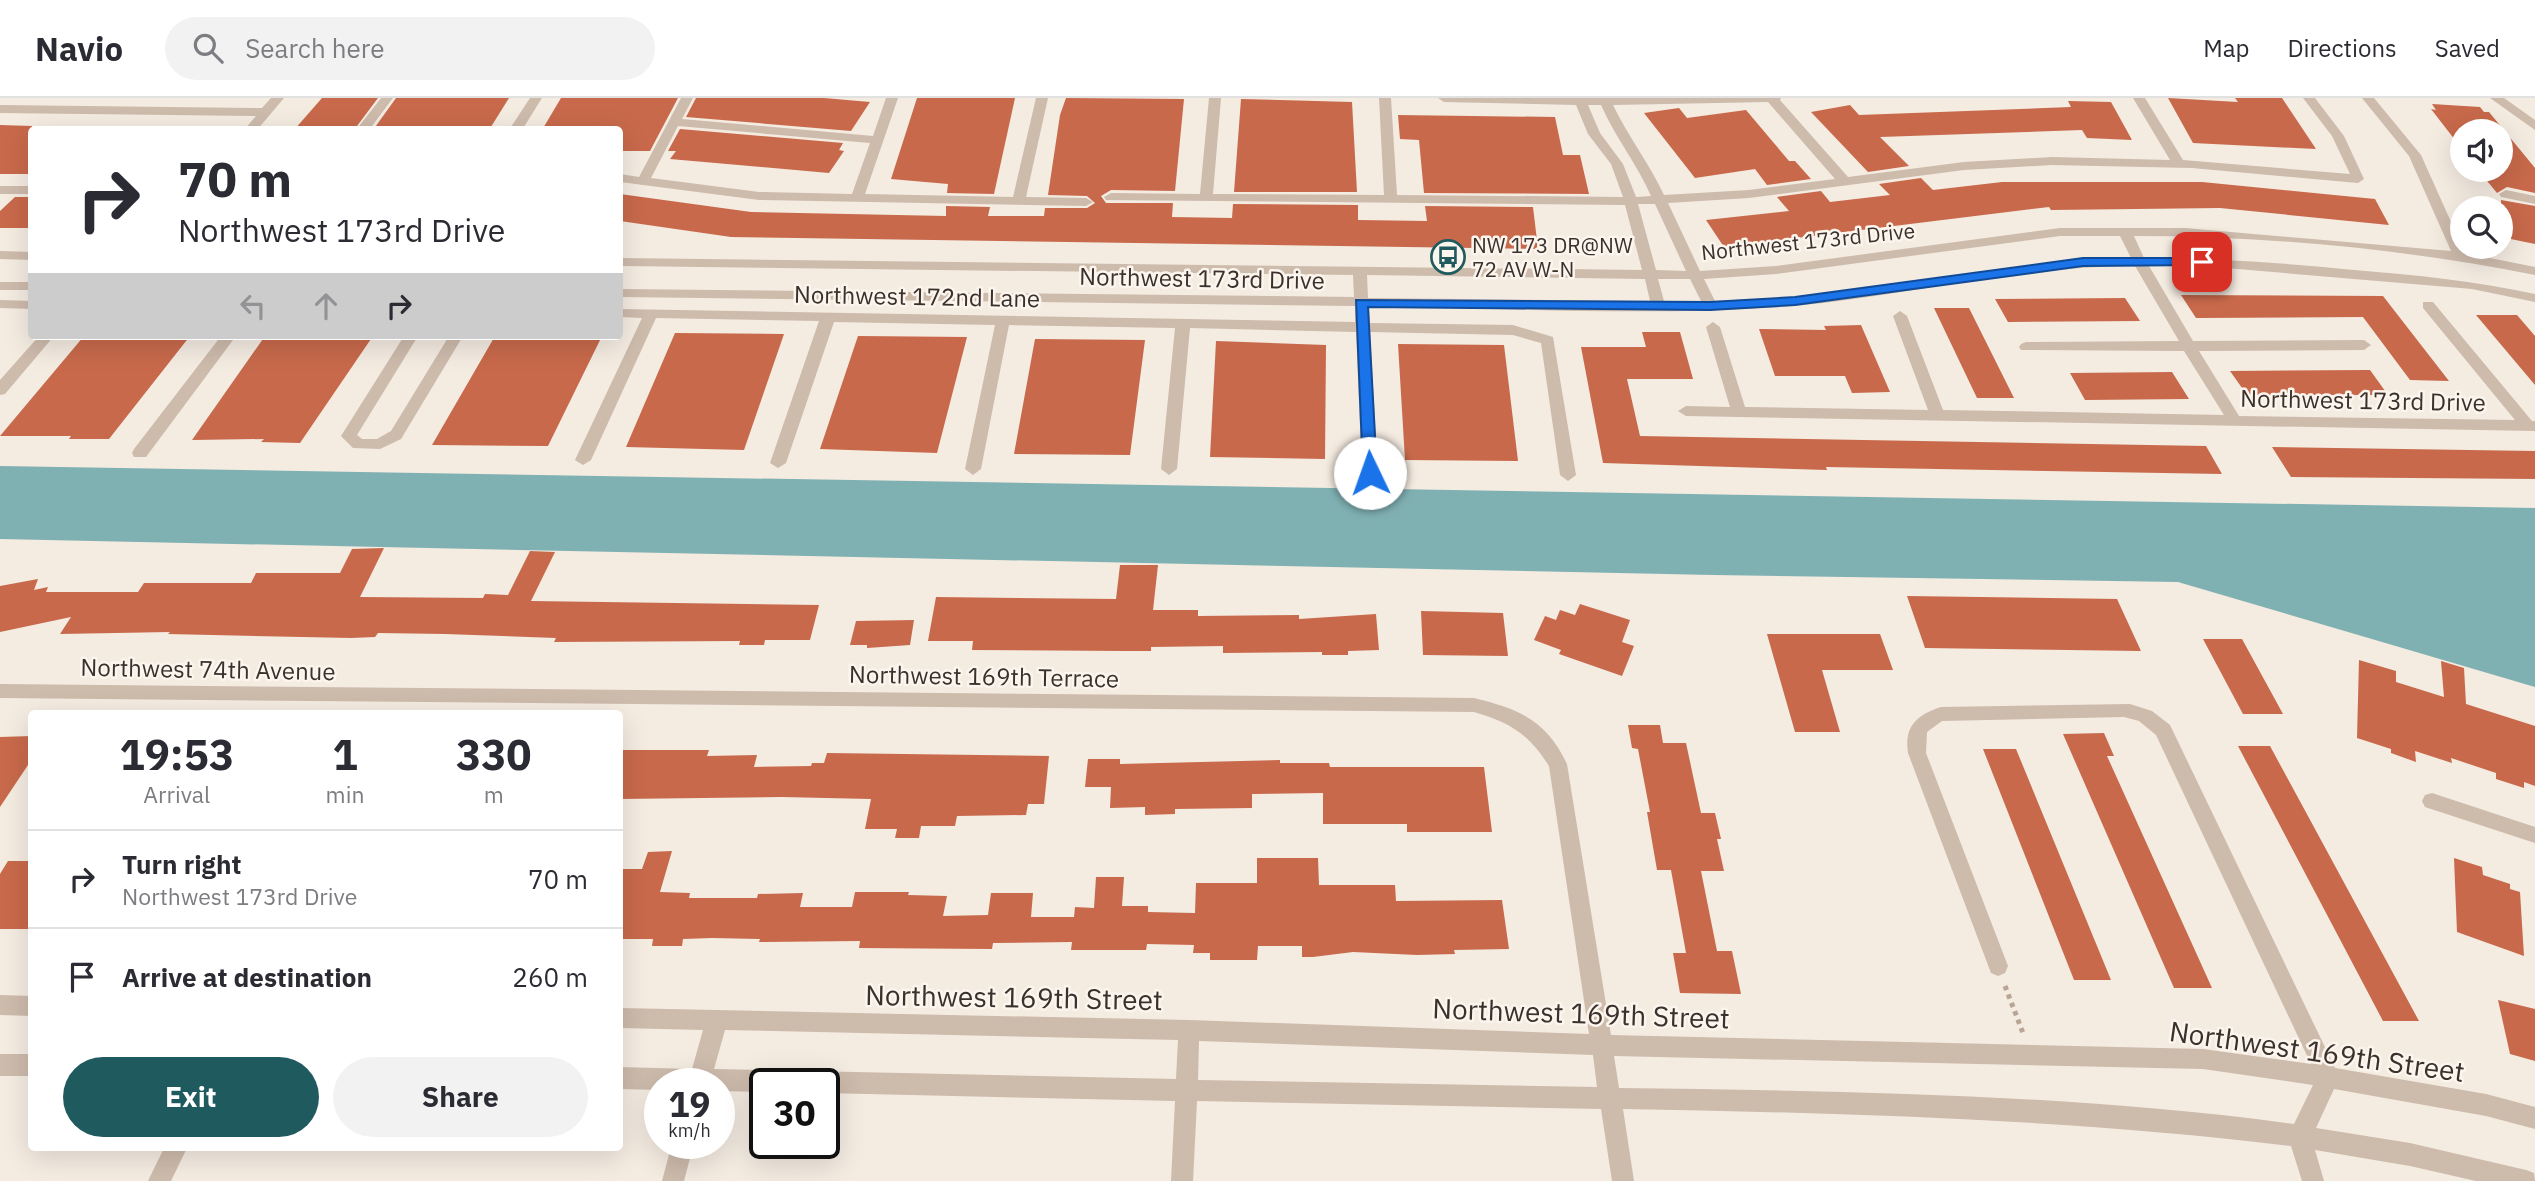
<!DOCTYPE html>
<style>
:root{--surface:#fff;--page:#f2f2f3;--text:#2b2b33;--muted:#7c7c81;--line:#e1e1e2;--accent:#1f5a5e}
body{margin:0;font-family:"IBM Plex Sans",sans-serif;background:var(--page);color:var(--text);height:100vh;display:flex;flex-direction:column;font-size:26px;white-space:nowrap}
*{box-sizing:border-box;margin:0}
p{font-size:23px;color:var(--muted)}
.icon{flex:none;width:38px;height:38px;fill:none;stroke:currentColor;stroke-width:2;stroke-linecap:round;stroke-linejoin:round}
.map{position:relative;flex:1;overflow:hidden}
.side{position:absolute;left:28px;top:612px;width:595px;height:441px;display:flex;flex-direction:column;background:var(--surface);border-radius:7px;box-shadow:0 7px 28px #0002}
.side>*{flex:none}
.top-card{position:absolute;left:28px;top:28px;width:595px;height:214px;border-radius:7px;box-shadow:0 7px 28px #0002;background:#fff;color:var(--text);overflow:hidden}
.tools{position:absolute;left:2450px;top:21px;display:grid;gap:14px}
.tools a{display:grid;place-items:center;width:63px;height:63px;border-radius:50%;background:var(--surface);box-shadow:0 7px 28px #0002;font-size:35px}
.speed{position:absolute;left:644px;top:970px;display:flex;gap:14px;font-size:35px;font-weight:700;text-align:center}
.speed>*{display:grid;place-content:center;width:91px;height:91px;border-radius:50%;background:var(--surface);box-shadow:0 7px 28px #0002;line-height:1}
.speed small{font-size:18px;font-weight:400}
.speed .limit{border:4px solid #111;border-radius:10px;background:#fff;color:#111}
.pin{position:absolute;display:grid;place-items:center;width:60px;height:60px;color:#fff;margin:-30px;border-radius:14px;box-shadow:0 4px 10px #0006}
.me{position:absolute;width:77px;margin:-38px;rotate:357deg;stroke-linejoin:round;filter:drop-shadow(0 0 5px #0008)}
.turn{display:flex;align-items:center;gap:24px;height:147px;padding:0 35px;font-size:32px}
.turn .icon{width:91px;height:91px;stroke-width:2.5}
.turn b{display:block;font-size:49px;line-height:60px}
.lanes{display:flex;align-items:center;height:66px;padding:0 35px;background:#0003;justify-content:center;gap:35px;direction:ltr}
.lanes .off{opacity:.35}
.eta{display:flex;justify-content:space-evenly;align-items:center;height:119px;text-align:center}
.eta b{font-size:42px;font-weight:800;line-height:49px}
.primary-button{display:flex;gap:14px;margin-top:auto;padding:14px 35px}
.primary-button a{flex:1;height:80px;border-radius:42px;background:var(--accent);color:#fff;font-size:28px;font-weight:800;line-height:80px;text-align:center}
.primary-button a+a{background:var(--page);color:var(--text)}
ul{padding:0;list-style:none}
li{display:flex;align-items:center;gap:21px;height:98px;padding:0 35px;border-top:2px solid var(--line)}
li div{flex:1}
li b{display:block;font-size:26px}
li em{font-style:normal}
header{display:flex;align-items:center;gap:42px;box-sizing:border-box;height:98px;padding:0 35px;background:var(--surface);border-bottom:2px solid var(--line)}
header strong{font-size:33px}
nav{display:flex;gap:38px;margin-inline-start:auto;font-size:24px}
.search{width:490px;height:63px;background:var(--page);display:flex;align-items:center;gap:18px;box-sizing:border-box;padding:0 24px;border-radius:38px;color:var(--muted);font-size:26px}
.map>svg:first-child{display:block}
.water{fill:#7fb0b2}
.building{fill:#c8694b}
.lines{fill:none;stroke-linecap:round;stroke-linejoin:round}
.path{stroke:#b9a596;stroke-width:5;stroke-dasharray:4.5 4.5;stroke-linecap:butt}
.minor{fill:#cdbbac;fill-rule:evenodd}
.route{fill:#1a73e8;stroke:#114b97;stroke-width:2}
.labels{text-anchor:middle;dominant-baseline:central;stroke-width:5;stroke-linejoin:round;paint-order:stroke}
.far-street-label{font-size:21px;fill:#3b302b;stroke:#fbf5ee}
.far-poi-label{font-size:21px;fill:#3b302b;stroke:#fbf5ee;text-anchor:start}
.street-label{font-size:24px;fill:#3b302b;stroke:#fbf5ee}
.near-street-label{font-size:28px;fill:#3b302b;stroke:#fbf5ee}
</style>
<header>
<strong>Navio</strong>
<div class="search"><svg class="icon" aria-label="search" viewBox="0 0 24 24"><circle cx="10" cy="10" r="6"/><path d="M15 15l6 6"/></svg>Search here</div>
<nav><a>Map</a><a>Directions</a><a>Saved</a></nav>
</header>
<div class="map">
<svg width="2535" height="1083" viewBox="0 0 2535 1083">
<rect width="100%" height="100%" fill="#f4ebe1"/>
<path class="water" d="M0 368 2535 410V589L2178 484 1713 477 0 441Z"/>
<path class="building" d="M322 0H378L354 32H294Z
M396 0H509L489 32H373Z
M561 0H678L650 53H620V32H542Z
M696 0H824L870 4 851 33 686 19Z
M917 0H1015L994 96 947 95 948 86 891 81Z
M1066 0 1184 1 1175 93 1111 92 1101 98 1106 105H1173L1172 119 1232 120 1233 106 1358 107V122L1427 123 1425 108 1533 109 1538 151 731 139 620 123V96L751 114 946 118V108L990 109 988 118H1044L1045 110H1087L1095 105 1087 98 1048 97 1060 17Z
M2168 0 2238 4 2235 0H2282L2316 51 2193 45Z
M1241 1 1352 4 1357 94H1234Z
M2068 3 2111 4 2132 42 2087 40 2082 32 1880 39 1909 68 1868 74 1811 14 1850 7 1859 17 2071 9Z
M2432 6 2480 9 2484 14H2489L2535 70V95L2507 89 2497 95 2478 72H2501V33H2462V51L2431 11 2436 12Z
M1679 10 1687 20 1746 12 1789 63H1795L1811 81 1767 87 1755 71 1695 80 1644 15Z
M1398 17 1555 19 1563 57H1580L1589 96 1424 95 1419 42 1400 41Z
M0 27 32 28V76H0Z
M680 31 843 45 839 52 844 53 829 75 670 61 676 53H668Z
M1921 80 1933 92 2002 84H2202L2375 101 2389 127 2220 110 2051 112 2049 109 1724 149 1706 122 1789 113 1777 99 1821 93 1830 104 1890 97 1879 86Z
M15 99H32V130H0V113Z
M2501 102 2535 108V146L2501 139Z
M2181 197 2383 198 2449 283 2410 282 2363 219 2196 220Z
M2125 200 2140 223 2008 224 1995 201Z
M1934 210H1969L2014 300H1977Z
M2476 217H2517L2535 238V287Z
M1861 227 1890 294 1852 295 1845 278H1775L1759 231 1826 232 1824 228Z
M1642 234H1680L1693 281H1627L1640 338 2206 348 2222 376 1826 369 1827 372 1603 365 1581 249H1646Z
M675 235 784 236 744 352 626 349Z
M84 238H190L109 341H69L71 338H0Z
M265 238H373L300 345 261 344 264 341 192 342Z
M495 238H602L548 348 432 347Z
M858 238 967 239 937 355 820 351Z
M1035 241 1145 242 1130 357 1014 356Z
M1216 243 1326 247 1325 361 1210 359Z
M1398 246 1504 247 1518 363 1405 362Z
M2370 272 2388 297H2247L2230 273Z
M2172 274 2189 301 2085 302 2070 275Z
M2272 349 2535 353V381L2291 379Z
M384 450 360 499 483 500 485 496 508 497 530 453 555 454 531 503 819 507 810 542H765L764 547H739L740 543 554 544 556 540 445 536 378 535 375 539 351 540 168 536 170 534 60 536 71 519 0 534V488L38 481 34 492 48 489 46 494H138L144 485H251L256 475H340L352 451Z
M1120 467H1158L1153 512H1198V518L1299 517V521L1376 516 1379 552 1348 553V557H1322V554L1223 555V548L1151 549V553H1126L972 552 973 543H928L936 499 1116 501Z
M1907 498 2117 501 2141 553 1925 550Z
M1580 506 1630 522 1622 544 1634 548 1622 578 1559 556 1561 552 1534 542 1545 518 1556 522 1560 512 1575 517Z
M1421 513 1503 515 1508 558 1423 557Z
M914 522 910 547 867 550V547H850L856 523Z
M1767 536H1880L1893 572H1822L1840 634H1795Z
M2203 541H2242L2283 616H2243Z
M2359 562 2396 573V584L2444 599 2441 563 2464 570 2466 606 2535 628V688L2524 684V690L2496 681V675L2451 660 2452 665 2415 653 2416 664 2391 655V651L2357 640Z
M1628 627H1660L1663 645H1686L1701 715H1715L1721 741H1717L1724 773H1701L1717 853H1732L1741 896 1680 895 1673 855H1686L1671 772H1657L1647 714H1650L1638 651 1632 650Z
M2104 635 2114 658H2107L2212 890H2174L2063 636Z
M32 638V661L0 709V639Z
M2238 648H2270L2419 923H2383Z
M1983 651H2016L2111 882H2074Z
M620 652H709L707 658 757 657 754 669 811 668 812 665H824L827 655 1049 658 1044 706H1028L1026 717 957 718 955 728H921L919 740H895L897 731H865L871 701 782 699 620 701Z
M1088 661H1120V666L1280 662V665H1329L1330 669H1484L1492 734H1407V726H1323V695L1252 696V710L1175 711V716L1145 717V709L1110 710 1111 689H1085Z
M672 753 660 794 690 795 689 800H757L758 796 803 795 800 809H852L855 794H909L908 797 947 798 943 818 988 817 991 795H1033L1031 819H1074L1075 809 1094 810 1096 779H1124L1122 808H1148V814L1195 815 1196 785H1257V760H1318L1319 787H1395L1396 803 1502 802 1509 851 1454 852 1455 856 1417 857 1353 854 1313 859H1302V848H1258L1257 862H1210V855H1193L1194 847 1147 846 1146 852H1071L1072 844 993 845 992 851 859 850 860 843 759 844 760 841 712 840 683 841 682 848H652L653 841H620V771H642L648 754Z
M2454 760 2482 769 2483 777 2510 786V791L2520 794 2524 858 2457 834Z
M8 763H32V831H0V776Z
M2498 902 2535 911V963L2510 956Z"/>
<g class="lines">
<path class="path" d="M2005 888 2023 935"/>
<path class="minor" d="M271 0H284L257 32H244L256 18 0 15V7L262 10Z
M381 0H393L369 32H356Z
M530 0H542L522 32H509Z
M681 0H693L682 21 873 38 886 0H898L865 96 1013 99 1036 0H1048L1026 99 1086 100 1093 104 1086 108 759 102 620 84V76L639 79ZM678 28 870 45 852 96 759 94 651 80Z
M1209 0H1221L1213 96 1384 97 1379 0H1391L1397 97 1623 99 1611 66 1588 36 1576 7 1444 4 1438 0H1781L1780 2 1848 79 1964 64 2052 59 2170 62 2133 0H2145L2183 62 2350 76 2332 38 2303 0H2315L2344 38 2364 81 2358 85 2192 70 2052 67 1964 72 1749 100 1668 105 1700 173 1776 168 2060 130H2185L2451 153 2409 58 2362 0H2374L2421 57 2465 155 2535 169V177C2406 151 2266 138 2134 138L2144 160C2214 160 2284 165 2354 172 2415 177 2475 183 2535 196V204L2472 191 2202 168H2149L2193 243 2364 242 2371 247 2364 252 2199 253 2239 318 2515 322 2423 210V204H2433L2532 323H2535V333L1686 318 1678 313 1686 308 1730 309 1706 229 1713 224 1720 229 1745 309 1928 312 1893 218 1900 213 1907 218 1943 312 2224 317 2184 253 2021 252 2019 249 2021 246 2026 244 2179 243 2135 168C2020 168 1907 198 1793 208 1652 219 1510 210 1369 208L1370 225 1513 227 1553 239 1576 377 1568 383 1560 377 1541 245 1513 237 1370 234 1378 375 1370 381 1362 375 1356 234 1190 230 1177 371 1169 377 1161 371 1175 230 1009 227 981 371 973 377 965 371 995 227 834 224 786 365 778 370 770 365 819 223 656 220 591 362 583 367 575 362 642 220 620 219V211L1355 224V208L620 199V191L1354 199 1353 177 620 168V160L1642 172 1625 107 1106 102 1104 99 1111 95 1200 96ZM1768 4 1835 81 1749 92 1664 97C1649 65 1628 38 1613 7ZM1588 7H1601C1615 39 1637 66 1651 98L1636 99 1623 66 1600 35ZM1638 106H1655L1686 173 1656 172ZM2060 138H2120L2131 160H2083L1795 199 1715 203 1704 181 1776 176ZM1367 177 1645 181 1650 203 1368 200ZM1658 181H1690L1701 203H1664Z
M2490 0H2504L2535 22V32Z
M0 88H32V96H0Z
M2506 92 2535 98V106L2501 99 2499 96Z
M0 153 32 154V162L0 161Z
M0 184H32V192H0Z
M0 202 32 203V211L0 210Z
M39 238H54L5 296 0 297V282Z
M221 238H236L146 359H134L132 355 134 351Z
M404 238H418L357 337 362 341H377L391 333 449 238H463L401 341 380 351 353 350 341 338Z
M0 586 1474 600C1519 611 1546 622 1567 666L1611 937 2203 951 2311 966 2156 637 2139 623 2124 619 1942 623 1927 634 1926 655 2008 868 2005 875 1998 878 1991 875 1908 655C1904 628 1917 617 1941 609L2130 606 2152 613 2170 627 2335 970 2486 996 2535 1009V1031L2486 1018 2334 991 2316 1030 2410 1045 2526 1072 2534 1075 2535 1083H2476L2410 1068 2315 1052 2324 1083H2302L2291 1048C2068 1021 1847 1015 1623 1011L1634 1083H1612L1601 1011 1197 1003 1193 1083H1171L1175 1003 824 995V985H765V994L719 993V985H660V992L620 991V969L692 971 703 932 620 930V910L1189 922 1589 936 1549 668C1529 636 1509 624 1474 614L0 600ZM725 932 1178 942 1176 981 714 971ZM1199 943 1593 957 1597 989 1198 982ZM1614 958 2203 971 2313 987 2294 1026C2071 996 1845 993 1619 990Z
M2432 695 2535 729V745L2425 709 2422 703 2425 697Z
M0 897 32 898V918L0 917Z
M0 956H32V978H0Z
M672 1045H694L684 1083H662Z
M164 1050H187L171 1083H148Z"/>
</g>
<path class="route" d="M2083 160H2202L2208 164 2202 167 2083 168 1795 207 1710 212 1368 209 1377 375 1370 380 1363 375 1356 202 1710 204 1795 199Z"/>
<defs>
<g id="bus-ring" transform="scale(1.75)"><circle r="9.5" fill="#fbf5ee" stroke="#1f5a5e" stroke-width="1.5"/><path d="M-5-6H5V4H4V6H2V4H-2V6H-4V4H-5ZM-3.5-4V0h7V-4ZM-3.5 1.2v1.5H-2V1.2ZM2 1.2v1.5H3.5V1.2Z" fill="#1f5a5e"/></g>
</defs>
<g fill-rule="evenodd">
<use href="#bus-ring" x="1448" y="159"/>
</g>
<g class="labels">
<g class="far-street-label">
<text transform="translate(1808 143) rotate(-6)">Northwest 173rd Drive</text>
</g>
<g class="far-poi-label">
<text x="1472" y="147">NW 173 DR@NW<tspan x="1472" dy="24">72 AV W-N</tspan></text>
</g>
<g class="street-label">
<text transform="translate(1202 180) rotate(1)">Northwest 173rd Drive</text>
<text transform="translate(917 198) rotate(1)">Northwest 172nd Lane</text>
<text transform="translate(2363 302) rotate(1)">Northwest 173rd Drive</text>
<text transform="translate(208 571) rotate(1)">Northwest 74th Avenue</text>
<text transform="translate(984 578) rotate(1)">Northwest 169th Terrace</text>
</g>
<g class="near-street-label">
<text transform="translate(1014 899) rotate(1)">Northwest 169th Street</text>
<text transform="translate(1581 915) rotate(2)">Northwest 169th Street</text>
<text transform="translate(2317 953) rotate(8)">Northwest 169th Street</text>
</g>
</g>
</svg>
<div class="tools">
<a><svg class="icon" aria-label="sound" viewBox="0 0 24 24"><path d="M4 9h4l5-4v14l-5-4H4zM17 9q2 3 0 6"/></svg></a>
<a><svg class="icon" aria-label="search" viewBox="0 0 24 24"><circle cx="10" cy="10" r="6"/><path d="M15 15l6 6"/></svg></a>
</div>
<div class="speed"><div>19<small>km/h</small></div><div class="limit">30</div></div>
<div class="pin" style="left:2202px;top:164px;background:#d93025"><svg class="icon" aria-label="arrive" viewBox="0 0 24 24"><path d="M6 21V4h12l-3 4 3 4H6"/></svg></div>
<svg class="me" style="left:1370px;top:375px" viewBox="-20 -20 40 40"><circle r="19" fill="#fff"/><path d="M0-13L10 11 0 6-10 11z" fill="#1a73e8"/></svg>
<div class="top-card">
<div class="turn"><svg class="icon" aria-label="right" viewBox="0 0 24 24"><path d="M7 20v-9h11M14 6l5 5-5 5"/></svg><div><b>70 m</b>Northwest 173rd Drive</div></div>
<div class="lanes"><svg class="icon off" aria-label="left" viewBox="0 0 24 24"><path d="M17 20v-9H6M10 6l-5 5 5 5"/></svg><svg class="icon off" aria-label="ahead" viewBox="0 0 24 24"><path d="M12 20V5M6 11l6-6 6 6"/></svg><svg class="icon" aria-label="right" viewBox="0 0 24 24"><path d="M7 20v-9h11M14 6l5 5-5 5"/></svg></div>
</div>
<section class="side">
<div class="eta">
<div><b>19:53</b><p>Arrival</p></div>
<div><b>1</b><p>min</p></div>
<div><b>330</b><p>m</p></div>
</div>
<ul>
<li><svg class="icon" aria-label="right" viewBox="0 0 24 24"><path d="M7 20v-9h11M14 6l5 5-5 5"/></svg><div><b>Turn right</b><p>Northwest 173rd Drive</p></div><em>70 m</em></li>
<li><svg class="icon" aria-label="arrive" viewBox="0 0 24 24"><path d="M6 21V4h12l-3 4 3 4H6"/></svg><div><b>Arrive at destination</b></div><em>260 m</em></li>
</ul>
<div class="primary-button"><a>Exit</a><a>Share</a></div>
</section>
</div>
